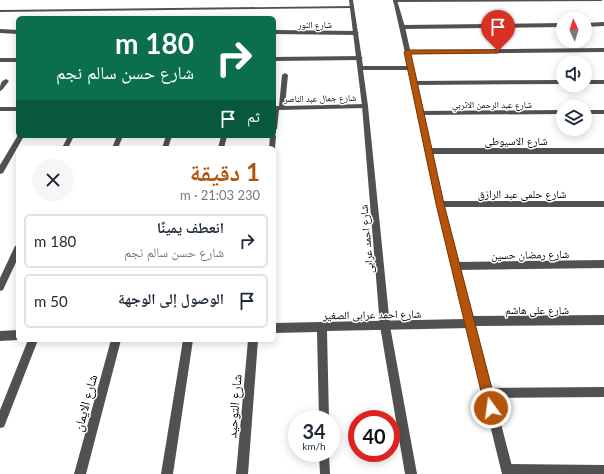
<!DOCTYPE html>
<html lang="ar">
<meta charset="utf-8">
<style>
:root{--surface:#fff;--page:#f6f6f7;--text:#1f2937;--muted:#747a83;--line:#e0e1e3;--accent:#b45309}
body{margin:0;font-family:Lato,"Noto Naskh Arabic",sans-serif;background:var(--page);color:var(--text);direction:rtl;height:100vh;display:flex;flex-direction:column;font-size:15px;white-space:nowrap}
*{box-sizing:border-box;margin:0}
p{font-size:13px;color:var(--muted)}
.icon{flex:none;width:22px;height:22px;fill:none;stroke:currentColor;stroke-width:2;stroke-linecap:round;stroke-linejoin:round}
.map{position:relative;flex:1;overflow:hidden;direction:ltr}
.side{position:absolute;left:16px;top:146px;width:260px;height:196px;display:flex;flex-direction:column;background:var(--surface);border-radius:6px;box-shadow:0 2px 10px #0003;direction:rtl}
.side>*{flex:none}
.top-card{position:absolute;left:16px;top:16px;width:260px;height:122px;border-radius:6px;box-shadow:0 2px 10px #0003;direction:rtl;background:#0b6e4f;color:#fff;overflow:hidden}
.needle{width:26px;rotate:356deg}
.buttons{position:absolute;left:556px;top:12px;display:grid;gap:8px}
.buttons a{display:grid;place-items:center;width:36px;height:36px;border-radius:50%;background:var(--surface);box-shadow:0 2px 10px #0003;font-size:20px}
.speed{position:absolute;left:288px;top:410px;display:flex;gap:8px;font-size:20px;font-weight:700;text-align:center}
.speed>*{display:grid;place-content:center;width:52px;height:52px;border-radius:50%;background:var(--surface);box-shadow:0 2px 10px #0003;line-height:1}
.speed small{font-size:10px;font-weight:400}
.speed .limit{border:6px solid #d22;background:#fff;color:#111}
.pin{position:absolute;display:grid;place-items:center;width:34px;height:34px;color:#fff;margin:-41px -17px;border-radius:50% 50% 50% 0;rotate:-45deg;box-shadow:0 0 4px #0007}
.pin .icon{rotate:45deg}
.me{position:absolute;width:44px;margin:-22px;rotate:346deg;stroke-linejoin:round;filter:drop-shadow(0 0 3px #0008)}
.turn{display:flex;align-items:center;gap:14px;height:84px;padding:0 16px;font-size:18px}
.turn .icon{width:52px;height:52px;stroke-width:2.5}
.turn b{display:block;font-size:28px;line-height:34px}
.then{display:flex;align-items:center;height:38px;padding:0 16px;background:#0003;gap:8px;font-size:15px}
.round{display:grid;place-items:center;flex:none;width:42px;height:42px;border-radius:21px;background:var(--page)}
.overview{display:flex;align-items:center;justify-content:space-between;height:68px;padding:0 16px}
h1{font-size:24px;font-weight:700;line-height:30px;color:var(--accent)}
ul{padding:0;list-style:none}
li{display:flex;align-items:center;gap:12px;height:54px;margin:0 8px 6px;padding:0 8px;border:2px solid var(--line);border-radius:6px}
li div{flex:1}
li b{display:block;font-size:15px}
li em{font-style:normal}
.map>svg:first-child{display:block}
.lines{fill:none;stroke-linecap:round;stroke-linejoin:round}
.minor{fill:#515151;fill-rule:evenodd}
.tertiary{fill:#515151;fill-rule:evenodd}
.route{fill:#b45309;stroke:#753606}
.labels{text-anchor:middle;dominant-baseline:central;stroke-width:3;stroke-linejoin:round;paint-order:stroke}
.far-street-label{font-size:9px;fill:#000;stroke:#fff}
.street-label{font-size:11px;fill:#000;stroke:#fff}
.near-street-label{font-size:13px;fill:#000;stroke:#fff}
</style>
<div class="map">
<svg width="604" height="474" viewBox="0 0 604 474">
<rect width="100%" height="100%" fill="#fff"/>
<g class="lines">
<path class="minor" d="M393 0H603L601 1 395 2H393Z
M354 6V8H352L0 12V10Z
M604 22V26L585 27V23Z
M563 23V27L402 29 399 27 402 25Z
M0 29 18 30V34L0 33Z
M274 30 356 31 359 33 356 35 274 34Z
M604 48V52L407 54 404 52 407 50Z
M274 57 360 56 363 58 360 60 274 61Z
M0 58H18V62H0Z
M285 73 288 75 285 106 365 104 368 106 365 108 279 110 277 129 274 131V106H279L282 75Z
M6 79 9 81 2 90 0 91C0 86 0 81 6 79Z
M563 80V84L414 85 411 83 414 81Z
M585 80H604V84H585Z
M0 107H18V111H0Z
M563 110V114L420 115 417 113 420 111Z
M585 110H604V114H585Z
M274 134 276 136 275 148 274 150V148H269L270 136H274Z
M18 135 24 136 3 173 0 174V165Z
M68 136H74L68 148H62Z
M117 136H123L118 148H112Z
M166 136H172L168 148H162Z
M221 136H227L224 148H218Z
M429 148H604V154H429L426 151Z
M440 201H604V207H440L436 204Z
M18 245V258L3 290 0 291V278L15 246Z
M604 260V268L455 270 452 269 451 266 452 263 455 262Z
M604 315V325L474 326 470 328 327 331 329 419H319L317 332 274 333V323L465 319 469 316Z
M18 330V340L0 341V331Z
M28 340H38L4 427 0 428V410Z
M111 340H121L86 474H74Z
M183 340H193L173 474H161Z
M248 340H258L248 474H236Z
M604 387V397L487 398 483 397 482 393 483 389 487 388Z
M319 453H329L330 474H320Z
M507 464 604 465V474H503L501 470 503 466Z"/>
<path class="tertiary" d="M349 0H353L363 66H408L393 0H397L405 27 444 204 514 474H502L436 204 408 70H363L368 106 390 326 417 474H405L380 326 362 106Z"/>
</g>
<path class="route" d="M407 50H498L501 51 498 53 411 54 444 204 497 408 495 412 491 414 487 412 485 408 436 204 404 52Z"/>
<g class="labels">
<g class="far-street-label">
<text x="315" y="24">شارع النور</text>
<text transform="translate(320 98) rotate(-1)">شارع جمال عبد الناصر</text>
<text x="492" y="104">شارع عبد الرحمن الاتربي</text>
</g>
<g class="street-label">
<text x="516" y="140">شارع الاسيوطى</text>
<text x="522" y="193">شارع حلمى عبد الرازق</text>
<text transform="translate(366 239) rotate(-95)">شارع احمد عرابى</text>
<text transform="translate(530 254) rotate(-1)">شارع رمضان حسين</text>
<text x="537" y="309">شارع على هاشم</text>
<text transform="translate(372 314) rotate(-1)">شارع احمد عرابى الصغير</text>
</g>
<g class="near-street-label">
<text transform="translate(85 403) rotate(-75)">شارع الايمان</text>
<text transform="translate(234 406) rotate(-85)">شارع التوحيد</text>
</g>
</g>
</svg>
<div class="buttons">
<a><svg class="needle" viewBox="-14 -14 28 28"><path d="M0-13l5 13h-10z" fill="#e53935"/><path d="M0 13l5-13h-10z" fill="#747a83"/></svg></a>
<a><svg class="icon" aria-label="sound" viewBox="0 0 24 24"><path d="M4 9h4l5-4v14l-5-4H4zM17 9q2 3 0 6"/></svg></a>
<a><svg class="icon" aria-label="layers" viewBox="0 0 24 24"><path d="M12 4l9 5-9 5-9-5zM3 14l9 5 9-5"/></svg></a>
</div>
<div class="speed"><div>34<small>km/h</small></div><div class="limit">40</div></div>
<div class="pin" style="left:498px;top:51px;background:#d93025"><svg class="icon" aria-label="arrive" viewBox="0 0 24 24"><path d="M6 21V4h12l-3 4 3 4H6"/></svg></div>
<svg class="me" style="left:491px;top:408px" viewBox="-20 -20 40 40"><circle r="17" fill="#b45309" stroke="#fff" stroke-width="3"/><path d="M0-11L8 9 0 5-8 9z" fill="#fff"/></svg>
<div class="top-card">
<div class="turn"><svg class="icon" aria-label="right" viewBox="0 0 24 24"><path d="M7 20v-9h11M14 6l5 5-5 5"/></svg><div><b>180 m</b>شارع حسن سالم نجم</div></div>
<div class="then">ثم<svg class="icon" aria-label="arrive" viewBox="0 0 24 24"><path d="M6 21V4h12l-3 4 3 4H6"/></svg></div>
</div>
<section class="side">
<div class="overview"><div><h1>1 دقيقة</h1><p>230 m · 21:03</p></div><a class="round"><svg class="icon" aria-label="close" viewBox="0 0 24 24"><path d="M6 6l12 12M18 6L6 18"/></svg></a></div>
<ul>
<li><svg class="icon" aria-label="right" viewBox="0 0 24 24"><path d="M7 20v-9h11M14 6l5 5-5 5"/></svg><div><b>انعطف يمينًا</b><p>شارع حسن سالم نجم</p></div><em>180 m</em></li>
<li><svg class="icon" aria-label="arrive" viewBox="0 0 24 24"><path d="M6 21V4h12l-3 4 3 4H6"/></svg><div><b>الوصول إلى الوجهة</b></div><em>50 m</em></li>
</ul>
</section>
</div>
